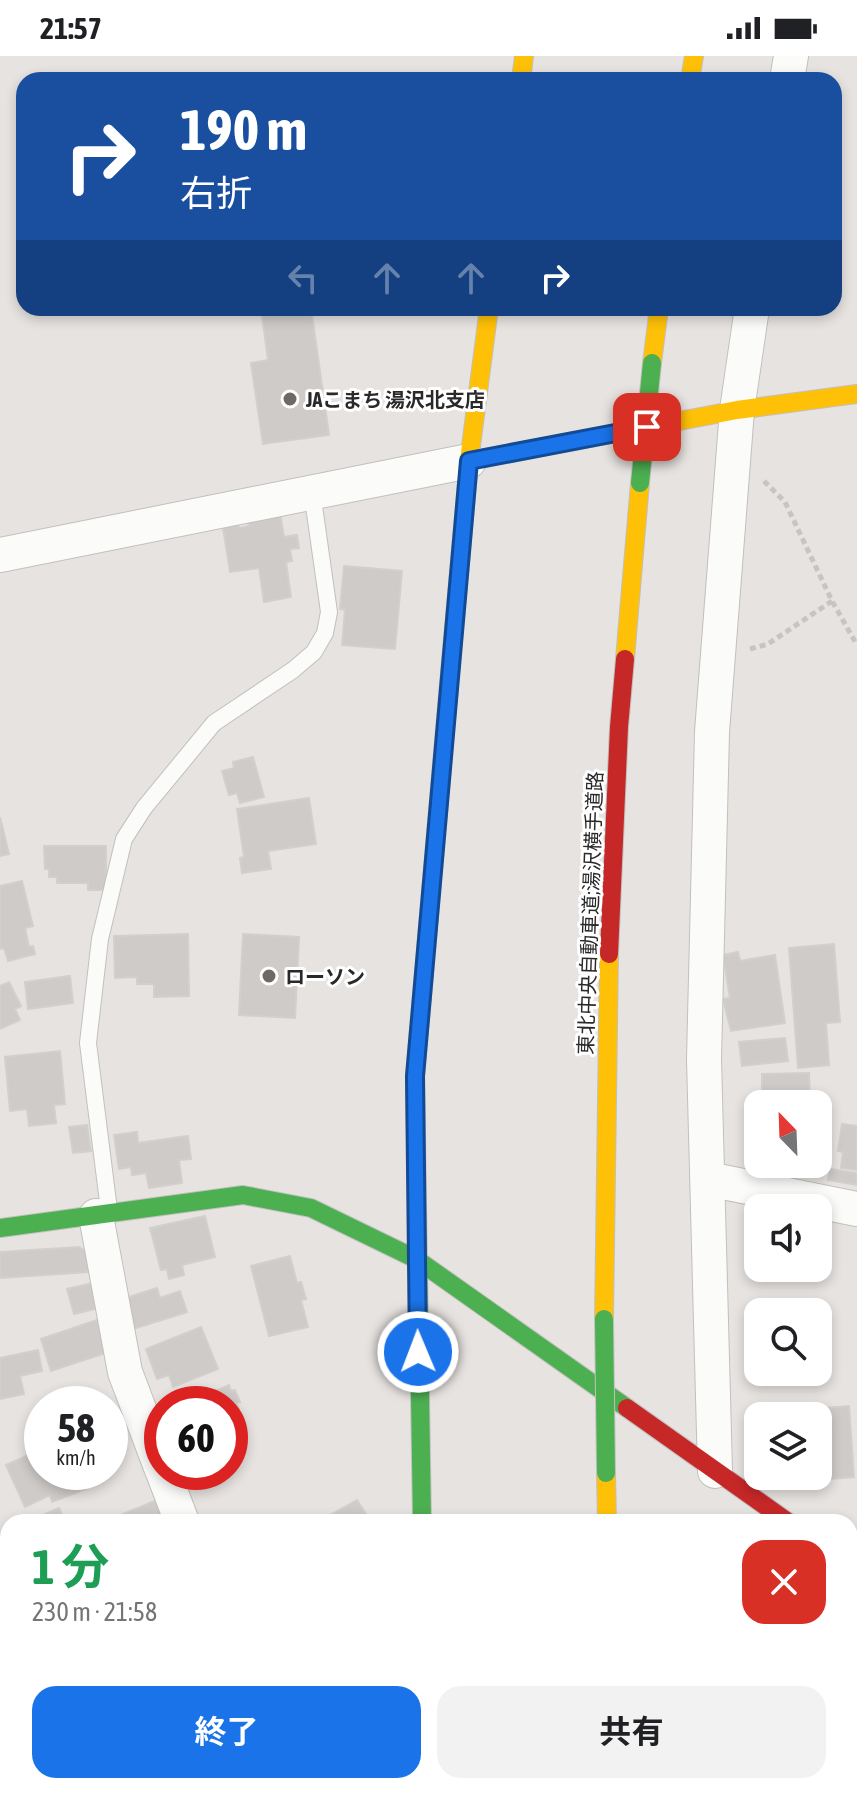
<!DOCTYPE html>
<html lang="ja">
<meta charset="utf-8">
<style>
:root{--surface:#fff;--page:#f2f2f2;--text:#202124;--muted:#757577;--accent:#1a73e8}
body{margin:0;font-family:"Asap Condensed","Noto Sans JP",sans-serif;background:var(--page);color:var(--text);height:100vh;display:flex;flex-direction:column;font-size:30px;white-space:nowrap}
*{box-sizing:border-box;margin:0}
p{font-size:26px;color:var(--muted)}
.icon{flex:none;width:44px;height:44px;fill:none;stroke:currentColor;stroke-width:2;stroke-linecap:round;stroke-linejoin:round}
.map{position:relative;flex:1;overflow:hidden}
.side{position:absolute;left:0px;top:1458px;width:858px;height:280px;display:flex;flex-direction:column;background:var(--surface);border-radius:24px 24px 0 0;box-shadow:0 4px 12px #0003}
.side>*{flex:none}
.top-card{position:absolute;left:16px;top:16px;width:826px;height:244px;border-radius:24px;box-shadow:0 4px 12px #0003;background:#1a4fa0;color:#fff;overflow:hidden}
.needle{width:52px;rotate:337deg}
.fabs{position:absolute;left:744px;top:1034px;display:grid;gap:16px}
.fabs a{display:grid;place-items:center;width:88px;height:88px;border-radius:16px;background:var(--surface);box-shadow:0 4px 12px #0003;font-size:40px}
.speed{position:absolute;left:24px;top:1330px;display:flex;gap:16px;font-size:40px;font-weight:700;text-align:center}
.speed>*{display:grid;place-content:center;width:104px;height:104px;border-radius:50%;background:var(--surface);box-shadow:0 4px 12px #0003;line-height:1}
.speed small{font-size:20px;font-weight:400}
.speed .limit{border:12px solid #d22;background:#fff;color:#111}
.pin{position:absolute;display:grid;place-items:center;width:68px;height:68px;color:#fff;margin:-34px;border-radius:16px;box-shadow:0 4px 12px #0006}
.me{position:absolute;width:88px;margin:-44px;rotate:359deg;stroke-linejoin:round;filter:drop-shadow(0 0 6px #0008)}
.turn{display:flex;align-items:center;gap:28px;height:168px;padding:0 32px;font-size:36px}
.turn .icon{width:104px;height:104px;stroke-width:2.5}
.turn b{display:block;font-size:56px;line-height:68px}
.lanes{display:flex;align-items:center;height:76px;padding:0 32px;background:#0003;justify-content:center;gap:40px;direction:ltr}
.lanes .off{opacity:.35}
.round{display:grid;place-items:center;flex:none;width:84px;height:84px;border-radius:24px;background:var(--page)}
.summary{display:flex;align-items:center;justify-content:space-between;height:136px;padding:0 32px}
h1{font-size:48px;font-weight:700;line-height:60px;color:#1e9e55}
.action{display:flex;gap:16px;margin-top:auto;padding:16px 32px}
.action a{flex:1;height:92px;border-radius:24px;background:var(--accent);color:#fff;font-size:32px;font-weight:700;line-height:92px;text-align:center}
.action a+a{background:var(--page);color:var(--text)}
.status{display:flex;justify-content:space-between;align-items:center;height:56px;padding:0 40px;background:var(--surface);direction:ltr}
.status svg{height:22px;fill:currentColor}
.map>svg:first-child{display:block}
.green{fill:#cddebd}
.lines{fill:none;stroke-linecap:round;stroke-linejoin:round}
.stream{stroke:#9cd4e0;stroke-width:9}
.river{stroke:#9cd4e0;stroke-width:56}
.building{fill:#cecbc9;stroke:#d2cfcc;stroke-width:2}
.lane-casing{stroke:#c1c0c0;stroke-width:18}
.street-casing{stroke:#c1c0c0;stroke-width:36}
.fast-casing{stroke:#c1c0c0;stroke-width:20}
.slow-casing{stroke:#c1c0c0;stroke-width:20}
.jam-casing{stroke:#c1c0c0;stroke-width:20}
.path{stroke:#c6c5c5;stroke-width:5;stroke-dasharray:6 4;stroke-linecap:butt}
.lane{stroke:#fbfbfa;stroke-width:16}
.street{stroke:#fbfbfa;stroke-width:34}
.fast{stroke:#4caf50;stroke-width:18}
.slow{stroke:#ffc107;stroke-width:18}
.jam{stroke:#c62828;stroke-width:18}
.fast-bridge-casing{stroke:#c3c2c1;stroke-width:20;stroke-linecap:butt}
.fast-bridge{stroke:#4caf50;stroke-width:18}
.route-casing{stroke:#114b97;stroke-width:20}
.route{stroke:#1a73e8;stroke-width:14}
.poi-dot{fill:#6c6a69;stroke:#fff;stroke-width:3}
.labels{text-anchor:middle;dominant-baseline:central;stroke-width:6;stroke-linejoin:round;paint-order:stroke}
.poi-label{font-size:20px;font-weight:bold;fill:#292929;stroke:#fff;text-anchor:start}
.street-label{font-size:20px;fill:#292929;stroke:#fff}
</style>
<div class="status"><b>21:57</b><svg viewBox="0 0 49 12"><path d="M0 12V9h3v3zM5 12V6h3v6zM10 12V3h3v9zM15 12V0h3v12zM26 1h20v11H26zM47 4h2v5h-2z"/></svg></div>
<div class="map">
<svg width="857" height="1738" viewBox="0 0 857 1738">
<rect width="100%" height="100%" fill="#e7e3e0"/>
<path class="green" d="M8 1690V1730H117L119 1733H135L138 1738H0V1693Z"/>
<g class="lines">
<path class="stream" d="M0 1663 8 1660"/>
<path class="river" d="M850 1547 857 1545
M349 1738 355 1730"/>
</g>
<path class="building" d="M261 252H311L329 379 263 388 251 307 268 304Z
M280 457 284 481 297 479 299 492 290 493 292 505 286 506 291 541 264 546 259 512 230 516 222 465 237 463 239 472 249 470 247 463Z
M344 510 402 515 395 593 342 589 345 554 340 553Z
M253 701 264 741 240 747 237 737 229 739 222 715 234 712 233 706Z
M309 742 316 788 268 795 271 813 242 817 240 802 244 801 237 753Z
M0 761 9 798 0 800Z
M44 790H106V834H88V827H57V821H49V813H45Z
M22 825 33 870 25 872 29 891 33 890 35 898 8 905 4 892 0 893V830Z
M188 878 189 940 154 941V928H137V921L115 922 114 880Z
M243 878 299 881 295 962 239 959Z
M834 888 840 966 826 967 829 1009 798 1012 789 892Z
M738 896 740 905 775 899 785 967 731 975 723 943 730 942 723 899Z
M70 920 73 947 28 953 25 926Z
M9 926 21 950 15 953 20 964 0 973V930Z
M785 982 788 1005 742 1010 739 986Z
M60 995 65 1048 54 1049 56 1067 29 1070 27 1053 10 1055 5 1001Z
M809 1017 810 1048H762V1018Z
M842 1068 857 1070V1114L841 1112 843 1096 838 1095Z
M87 1069 91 1095 73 1097 69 1071Z
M137 1076 138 1087 188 1080 191 1103 179 1104 182 1127 149 1132 146 1117 132 1119 131 1111 119 1113 114 1079Z
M830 1113 857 1117V1129L828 1124Z
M205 1160 215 1201 182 1209 184 1219 169 1223 167 1213 161 1214 150 1172Z
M79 1191 87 1196 88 1216 0 1222V1196Z
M290 1200 297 1227 301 1226 306 1243 301 1244 308 1271 269 1280 251 1210Z
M97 1226 103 1251 74 1258 67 1233Z
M157 1232 160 1242 180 1235 187 1256 133 1273 123 1243Z
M97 1264 108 1296 51 1315 41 1283Z
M201 1271 218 1313 173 1331 169 1319 157 1323 146 1293Z
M38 1294 42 1315 20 1320 24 1338 0 1343V1302Z
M229 1329 231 1335 235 1334 240 1346 236 1347 239 1353 230 1357V1361V1348H163L196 1333 202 1345 213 1340 211 1337Z
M849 1350 854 1421 817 1424 818 1360H812V1353Z
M42 1393V1416H92L80 1421 86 1433 52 1446 50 1439 25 1451 6 1409Z
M157 1444 165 1465 126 1466 123 1458Z
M357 1444 371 1466H318Z
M59 1452 65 1466H32L31 1464Z
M8 1511V1554L0 1557V1514Z
M8 1587V1620L0 1624 2 1629H0V1590Z
M850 1725 857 1726V1738H833L834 1730H850Z
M753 1730H816V1738H754Z"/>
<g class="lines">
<g class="lane-casing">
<path id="lane" d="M109 1154 88 987 100 883 124 783 144 752 214 667 293 614 314 596 325 577 329 556 312 436"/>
</g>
<g class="street-casing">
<path id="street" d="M787 24 791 0
M0 499 469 405
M708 1123 857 1153
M96 1160 125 1316 162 1414
M715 1415 704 1003 712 676 737 354 752 252
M163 1416 182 1466
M850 1665 857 1668
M322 1730 327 1738"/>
</g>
<g class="fast-casing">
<path id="fast" d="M0 1172 243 1139 311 1152 416 1203 627 1352
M422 1466 415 1020 449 628
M619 1730 620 1738"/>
</g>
<g class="slow-casing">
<path id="slow" d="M521 24 524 0
M690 24 694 0
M652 307 659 252
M469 405 737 354 857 338
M625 603 640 427
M449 628 469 405 489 252
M604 1263 609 898
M606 1417 607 1466
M850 1508 857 1513
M441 1730V1738"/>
</g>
<g class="jam-casing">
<path id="jam" d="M609 898 619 671 625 603
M627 1352 788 1466"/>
</g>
<path class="path" d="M764 425 785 446 832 545 857 589
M750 593 768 588 832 545"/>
<use href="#lane" class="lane"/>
<use href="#street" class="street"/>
<use href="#fast" class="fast"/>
<use href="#slow" class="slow"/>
<use href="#jam" class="jam"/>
<g class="fast-bridge-casing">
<path id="fast-bridge" d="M640 427 652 307
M604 1263 606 1417"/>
</g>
<use href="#fast-bridge" class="fast-bridge"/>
</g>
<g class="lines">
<g class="route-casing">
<path id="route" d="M418 1296 415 1020 469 405 647 371"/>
</g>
<use href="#route" class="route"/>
</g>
<g class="poi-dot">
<circle cx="290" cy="343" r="8"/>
<circle cx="269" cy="920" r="8"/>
</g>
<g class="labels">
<g class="poi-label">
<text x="306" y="343">JAこまち 湯沢北支店</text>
<text x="285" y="920">ローソン</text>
</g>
<g class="street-label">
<text transform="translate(590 857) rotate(-88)">東北中央自動車道;湯沢横手道路</text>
</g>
</g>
</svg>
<div class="fabs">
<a><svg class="needle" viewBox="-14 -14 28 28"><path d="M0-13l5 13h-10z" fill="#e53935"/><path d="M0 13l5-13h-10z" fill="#757577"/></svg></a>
<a><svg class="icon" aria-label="sound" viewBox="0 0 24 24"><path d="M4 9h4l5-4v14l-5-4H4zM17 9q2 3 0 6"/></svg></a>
<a><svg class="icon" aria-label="search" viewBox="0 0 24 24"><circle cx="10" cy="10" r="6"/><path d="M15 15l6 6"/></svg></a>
<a><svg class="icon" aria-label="layers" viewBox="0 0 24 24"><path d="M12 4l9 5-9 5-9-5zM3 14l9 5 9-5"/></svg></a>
</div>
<div class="speed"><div>58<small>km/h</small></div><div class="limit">60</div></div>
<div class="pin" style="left:647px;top:371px;background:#d93025"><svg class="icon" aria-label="arrive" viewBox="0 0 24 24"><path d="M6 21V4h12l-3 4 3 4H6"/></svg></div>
<svg class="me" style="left:418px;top:1296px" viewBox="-20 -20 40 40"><circle r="17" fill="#1a73e8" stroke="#fff" stroke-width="3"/><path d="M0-11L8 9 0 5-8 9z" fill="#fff"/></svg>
<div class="top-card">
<div class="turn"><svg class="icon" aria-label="right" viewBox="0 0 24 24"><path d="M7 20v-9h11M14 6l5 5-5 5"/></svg><div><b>190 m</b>右折</div></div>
<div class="lanes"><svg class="icon off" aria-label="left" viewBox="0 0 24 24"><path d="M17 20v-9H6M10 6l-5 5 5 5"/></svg><svg class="icon off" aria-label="ahead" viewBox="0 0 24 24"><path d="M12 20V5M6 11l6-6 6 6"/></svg><svg class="icon off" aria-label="ahead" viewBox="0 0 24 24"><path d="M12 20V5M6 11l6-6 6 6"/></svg><svg class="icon" aria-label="right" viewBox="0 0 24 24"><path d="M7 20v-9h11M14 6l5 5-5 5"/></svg></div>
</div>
<section class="side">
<div class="summary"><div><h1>1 分</h1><p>230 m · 21:58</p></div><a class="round" style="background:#d93025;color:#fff"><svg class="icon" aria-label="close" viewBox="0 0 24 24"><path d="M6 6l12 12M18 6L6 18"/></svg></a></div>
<div class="action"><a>終了</a><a>共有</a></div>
</section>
</div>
